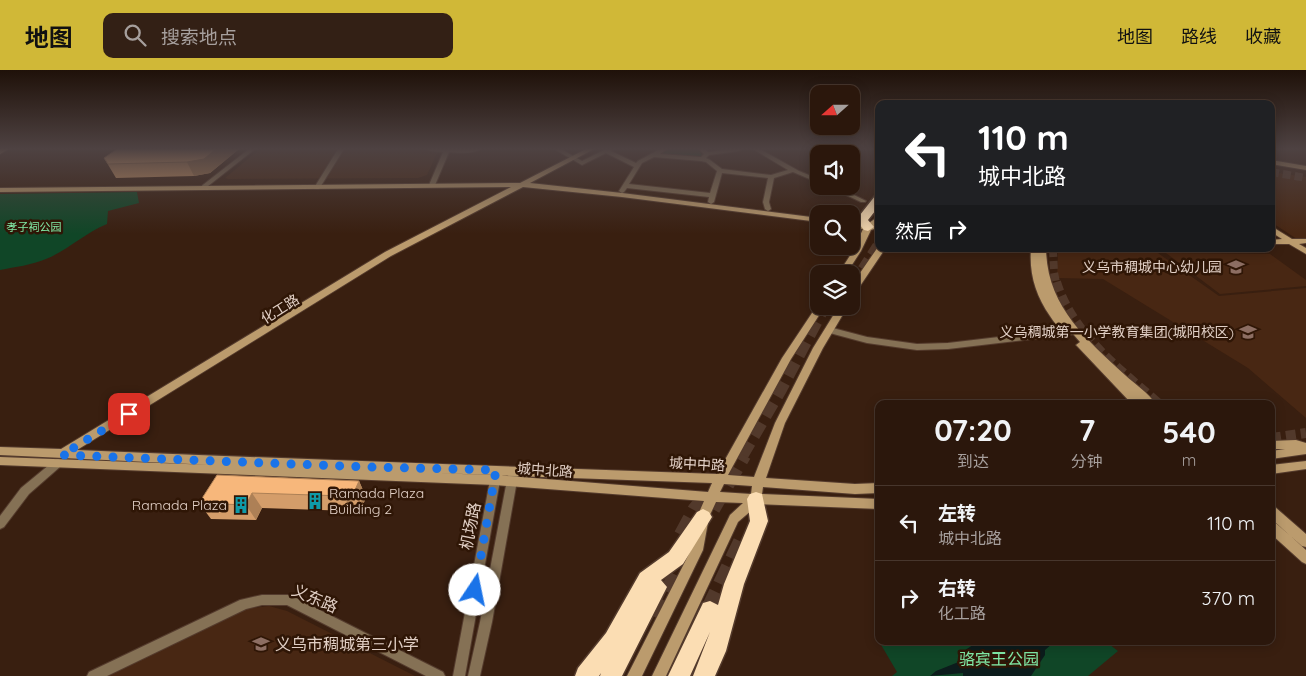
<!DOCTYPE html>
<html lang="zh">
<meta charset="utf-8">
<style>
:root{--surface:#2b170c;--page:#332015;--text:#f1f3f6;--muted:#a69f9d;--line:#47362d;--accent:#d0b837}
body{margin:0;font-family:Quicksand,"Noto Sans SC",sans-serif;background:var(--page);color:var(--text);height:100vh;display:flex;flex-direction:column;font-size:19px;white-space:nowrap}
*{box-sizing:border-box;margin:0}
p{font-size:16px;color:var(--muted)}
.icon{flex:none;width:28px;height:28px;fill:none;stroke:currentColor;stroke-width:2;stroke-linecap:round;stroke-linejoin:round}
.map{position:relative;flex:1;overflow:hidden}
.details{position:absolute;left:875px;top:330px;width:400px;height:245px;display:flex;flex-direction:column;background:var(--surface);border-radius:10px;box-shadow:0 2px 12px #0003,0 0 0 1px var(--line)}
.details>*{flex:none}
.hud{position:absolute;left:875px;top:30px;width:400px;height:152px;border-radius:10px;box-shadow:0 2px 12px #0003,0 0 0 1px var(--line);background:#202124;color:#fff;overflow:hidden}
.needle{width:32px;rotate:249deg}
.tools{position:absolute;left:810px;top:15px;display:grid;gap:10px}
.tools a{display:grid;place-items:center;width:50px;height:50px;border-radius:10px;background:var(--surface);box-shadow:0 2px 12px #0003,0 0 0 1px var(--line);font-size:25px}
.pin{position:absolute;display:grid;place-items:center;width:42px;height:42px;color:#fff;margin:-21px;border-radius:10px;box-shadow:0 2px 8px #0006}
.me{position:absolute;width:55px;margin:-28px;rotate:11deg;stroke-linejoin:round;filter:drop-shadow(0 0 4px #0008)}
.turn{display:flex;align-items:center;gap:18px;height:105px;padding:0 20px;font-size:22px}
.turn .icon{width:65px;height:65px;stroke-width:2.5}
.turn b{display:block;font-size:35px;line-height:42px}
.then{display:flex;align-items:center;height:48px;padding:0 20px;background:#0003;gap:10px;font-size:19px}
.eta{display:flex;justify-content:space-evenly;align-items:center;height:85px;text-align:center}
.eta b{font-size:30px;font-weight:800;line-height:35px}
ul{padding:0;list-style:none}
li{display:flex;align-items:center;gap:15px;height:75px;padding:0 20px;border-top:1px solid var(--line)}
li div{flex:1}
li b{display:block;font-size:19px}
li em{font-style:normal}
header{display:flex;align-items:center;gap:30px;box-sizing:border-box;height:70px;padding:0 25px;background:var(--accent);color:#111}
header strong{font-size:24px}
nav{display:flex;gap:28px;margin-inline-start:auto;font-size:18px}
.search{width:350px;height:45px;background:var(--page);display:flex;align-items:center;gap:12px;box-sizing:border-box;padding:0 18px;border-radius:10px;color:var(--muted);font-size:19px}
.map>svg:first-child{display:block}
.built{fill:#482713}
.green{fill:#104627}
.water{fill:#0c1c1c}
.lines{fill:none;stroke-linecap:round;stroke-linejoin:round}
.secondary-tunnel-far1{stroke:#52392b;stroke-width:8;stroke-dasharray:8 4;stroke-linecap:butt}
.secondary-tunnel{stroke:#52392b;stroke-width:10;stroke-dasharray:10 5;stroke-linecap:butt}
.highway-tunnel-far2{stroke:#52392b;stroke-width:11;stroke-dasharray:11 5.5;stroke-linecap:butt}
.highway-tunnel-far1{stroke:#52392b;stroke-width:15;stroke-dasharray:15 8;stroke-linecap:butt}
.highway-tunnel{stroke:#52392b;stroke-width:19;stroke-dasharray:19 9;stroke-linecap:butt}
.street-casing{stroke:#543b2d;stroke-width:2}
.secondary-casing{stroke:#543b2d;stroke-width:2}
.highway-casing{stroke:#543b2d;stroke-width:3}
.street{fill:#857155;fill-rule:evenodd}
.secondary{fill:#bb9b6d;fill-rule:evenodd}
.highway{fill:#fbddb3;fill-rule:evenodd}
.wall{fill:#d49d6a}
.shaded-wall{fill:#ad8056}
.building{fill:#f7b77b;stroke:#ad8056}
.route{stroke:#1a73e8;stroke-width:9;stroke-dasharray:0 16.2}
.labels{text-anchor:middle;dominant-baseline:central;stroke-width:5;stroke-linejoin:round;paint-order:stroke}
.far-park-label{font-size:11px;fill:#81eaa7;stroke:#2f1606}
.poi-label{font-size:14px;fill:#e1cfc5;stroke:#2f1606;text-anchor:end}
.street-label{font-size:14px;fill:#e1cfc5;stroke:#2f1606}
.near-street-label{font-size:16px;fill:#e1cfc5;stroke:#2f1606}
.near-poi-label{font-size:16px;fill:#e1cfc5;stroke:#2f1606;text-anchor:start}
.near-park-label{font-size:16px;fill:#81eaa7;stroke:#2f1606}
</style>
<header>
<strong>地图</strong>
<div class="search"><svg class="icon" aria-label="search" viewBox="0 0 24 24"><circle cx="10" cy="10" r="6"/><path d="M15 15l6 6"/></svg>搜索地点</div>
<nav><a>地图</a><a>路线</a><a>收藏</a></nav>
</header>
<div class="map">
<svg width="1306" height="606" viewBox="0 0 1306 606">
<rect width="100%" height="100%" fill="#391f10"/>
<path class="built" d="M260 79H439L427 105 418 108 228 109 225 108Z
M1271 102 1306 107V175L1271 152Z
M1155 181 1219 226 1306 218V348L1248 298 1103 209 1057 208 1058 182Z
M1166 183 1270 184 1306 210V216L1220 224Z
M269 536 287 541 415 606H102L244 539Z"/>
<path class="green" d="M666 79H698L702 85 696 88 664 85 662 81Z
M137 122 139 133 108 141 107 154C85 163 68 180 46 189 32 195 15 197 0 200V124Z
M882 571H1105L1118 581 1088 606H892L897 602 880 573Z"/>
<path class="water" d="M974 571H1050L1052 574 1045 580V585L1031 606H963V603L930 606 936 601 961 591 962 582 973 575Z"/>
<g class="lines">
<path class="secondary-tunnel-far1" d="M1271 102 1306 108
M1053 179 1054 202 1056 213"/>
<path class="secondary-tunnel" d="M1056 212C1072 264 1119 299 1159 334
M1271 368 1306 363"/>
<path class="highway-tunnel-far2" d="M854 213 879 174"/>
<path class="highway-tunnel-far1" d="M851 218 855 212
M741 385 779 320 822 238"/>
<path class="highway-tunnel" d="M711 438 742 384
M683 466 697 440 713 421
M710 540 744 469
M657 548 691 476"/>
<g class="street-casing">
<path id="street" d="M249 79H255L203 120H199V118Z
M338 79H344L319 119H315L314 118Z
M427 79H482C473 84 459 83 449 82L435 115 432 117 429 115 443 82 430 81Z
M554 79H561L582 91 604 80 614 79 611 81 636 93 638 91 660 79H667L660 84 701 87 704 84 699 79H705L708 82 729 79H742L739 81 709 85 706 88 710 90 722 99 771 105 788 100 753 79H760L799 101 819 109V113L793 102 774 108 769 132 771 139 768 141 765 139 763 132 768 108 722 103 714 132 711 134 708 132 709 127 627 118 624 122 622 123 619 121 634 97 606 83 582 95ZM654 87 701 91 706 92 717 101 710 123 629 114 642 93Z
M827 116H836L866 131 865 132H861Z
M829 257 867 267 917 274 948 273 1076 258 1080 261 1076 264 948 279 917 280 867 273 826 262 825 260Z
M58 389 61 390 63 393 61 396 29 424 4 457 0 459V446L21 418 55 390Z
M496 401 500 402 501 405 465 606H453L491 405 492 402Z
M513 401 517 402 518 405 492 552 480 606H468L480 552 508 405 509 402Z
M262 525H288L292 526 443 602 445 606H426L287 535H262L246 539 107 606H87L89 602 240 530Z"/>
</g>
<g class="secondary-casing">
<path id="secondary" d="M0 79H9L0 84Z
M586 79H594L530 113 622 123 819 148V152L622 127 523 117 391 186 77 380C290 389 504 396 717 404L782 288 818 234 819 236H825L791 289 728 405 754 407 775 353 813 278 839 236H848L823 278 785 353 766 408 855 414 879 413V423L855 424 763 417 762 424 879 429V439L759 434 738 452 666 606H652L730 445 743 433 716 432 709 447 703 480 642 606H627L691 480 697 447 704 431 495 415 0 395V387L212 395 0 385V377L61 379 385 182 511 117 0 122V118L520 113ZM433 403 712 413 708 422 495 405ZM724 414 752 416 751 424 720 422Z
M1271 90 1306 96V100L1271 94Z
M876 148H879V154L875 156 877 158 871 160 861 181 846 204H838L853 181 863 159 851 157V153L866 155Z
M1271 156 1292 169H1306V173L1299 174 1306 178V184L1289 174H1271V170L1282 169 1271 162Z
M878 177 879 179H885L854 225 851 226V216Z
M1031 179H1046C1047 236 1086 269 1125 305 1135 314 1148 323 1156 334H1144L1142 332 1143 334H1132L1078 277 1076 275 1080 272 1068 258 1064 260C1058 258 1054 252 1050 246 1036 226 1029 204 1031 179Z
M1296 370 1306 373V384L1271 389V381L1285 379H1271V371Z
M1306 391V399L1271 404V395Z
M1271 436 1275 437 1306 464V477L1302 476 1271 449Z
M1271 451 1275 452 1306 480V494L1302 492 1271 464Z"/>
</g>
<g class="highway-casing">
<path id="highway" d="M879 125V136L868 150 874 157 868 161 864 160 856 150 875 126Z
M756 422 762 424 768 451 744 514 726 581 715 606H693L710 562 690 606H668L703 533 710 531 718 535 724 514 750 451 747 429 750 424Z
M703 439 709 442 712 447 683 494 661 510 667 517 622 606H600L601 603 599 606H575L578 598 606 563 640 503 669 482 697 442Z"/>
</g>
<use href="#street" class="street"/>
<use href="#secondary" class="secondary"/>
<use href="#highway" class="highway"/>
</g>
<path class="wall" d="M239 79 210 103 194 106 116 108 104 88Z
M217 405 359 411 366 427 363 435H354L351 441 262 438 256 450 211 449 199 433Z"/>
<path class="shaded-wall" d="M216 79H239L210 103 194 106 187 92Z
M359 411 366 427 363 435 355 420Z
M347 419 354 435 351 441 344 426Z
M252 423 262 438 256 450 246 435Z"/>
<path class="building" d="M117 79H216L204 89 187 92 108 94 104 88Z
M217 405 359 411 355 420 347 419 344 426 252 423 246 435 199 433Z"/>
<linearGradient id="sky" x2="0" y2="1"><stop stop-color="#1f1109"/><stop offset="0.48" stop-color="#4e4242"/><stop offset="1" stop-color="#4e4242" stop-opacity="0"/></linearGradient>
<rect width="1306" height="164" fill="url(#sky)"/>
<g class="lines">
<path class="route" d="M129 344 62 385 368 397 496 400 475 520"/>
</g>
<defs>
<g id="school-bare" transform="scale(1.35)"><path d="M0-5L7-2L0 1L-7-2ZM-4 1L0 2.5L4 1V4Q0 6-4 4Z" fill="#8d6e63" stroke="#2f1606" stroke-width="2.5" paint-order="stroke"/></g>
<g id="building-bare" transform="scale(1.35)"><path d="M-4-6H4V6H1V3H-1V6H-4ZM-2.5-4.3h1.7v1.8h-1.7ZM.8-4.3h1.7v1.8H.8ZM-2.5-1h1.7V.8h-1.7ZM.8-1h1.7V.8H.8Z" fill="#0f9aa8" stroke="#2f1606" stroke-width="2.5" paint-order="stroke"/></g>
</defs>
<g fill-rule="evenodd">
<use href="#school-bare" x="1236" y="197"/>
<use href="#school-bare" x="1248" y="262"/>
<use href="#building-bare" x="315" y="431"/>
<use href="#building-bare" x="241" y="435"/>
<use href="#school-bare" x="261" y="574"/>
</g>
<g class="labels">
<g class="far-park-label">
<text x="34" y="157">孝子祠公园</text>
</g>
<g class="poi-label">
<text x="1222" y="197">义乌市稠城中心幼儿园</text>
<text x="1234" y="262">义乌稠城第一小学教育集团(城阳校区)</text>
<text x="329" y="423" text-anchor="start">Ramada Plaza<tspan x="329" dy="16">Building 2</tspan></text>
<text x="227" y="435">Ramada Plaza</text>
</g>
<g class="street-label">
<text transform="translate(280 239) rotate(-32)">化工路</text>
<text transform="translate(697 394) rotate(3)">城中中路</text>
<text transform="translate(545 400) rotate(4)">城中北路</text>
</g>
<g class="near-street-label">
<text transform="translate(470 456) rotate(-79)">机场路</text>
<text transform="translate(315 528) rotate(23)">义东路</text>
</g>
<g class="near-poi-label">
<text x="275" y="574">义乌市稠城第三小学</text>
</g>
<g class="near-park-label">
<text x="999" y="589">骆宾王公园</text>
</g>
</g>
</svg>
<div class="tools">
<a><svg class="needle" viewBox="-14 -14 28 28"><path d="M0-13l5 13h-10z" fill="#e53935"/><path d="M0 13l5-13h-10z" fill="#a69f9d"/></svg></a>
<a><svg class="icon" aria-label="sound" viewBox="0 0 24 24"><path d="M4 9h4l5-4v14l-5-4H4zM17 9q2 3 0 6"/></svg></a>
<a><svg class="icon" aria-label="search" viewBox="0 0 24 24"><circle cx="10" cy="10" r="6"/><path d="M15 15l6 6"/></svg></a>
<a><svg class="icon" aria-label="layers" viewBox="0 0 24 24"><path d="M12 4l9 5-9 5-9-5zM3 14l9 5 9-5"/></svg></a>
</div>
<div class="pin" style="left:129px;top:344px;background:#d93025"><svg class="icon" aria-label="arrive" viewBox="0 0 24 24"><path d="M6 21V4h12l-3 4 3 4H6"/></svg></div>
<svg class="me" style="left:475px;top:520px" viewBox="-20 -20 40 40"><circle r="19" fill="#fff"/><path d="M0-13L10 11 0 6-10 11z" fill="#1a73e8"/></svg>
<div class="hud">
<div class="turn"><svg class="icon" aria-label="left" viewBox="0 0 24 24"><path d="M17 20v-9H6M10 6l-5 5 5 5"/></svg><div><b>110 m</b>城中北路</div></div>
<div class="then">然后<svg class="icon" aria-label="right" viewBox="0 0 24 24"><path d="M7 20v-9h11M14 6l5 5-5 5"/></svg></div>
</div>
<section class="details">
<div class="eta">
<div><b>07:20</b><p>到达</p></div>
<div><b>7</b><p>分钟</p></div>
<div><b>540</b><p>m</p></div>
</div>
<ul>
<li><svg class="icon" aria-label="left" viewBox="0 0 24 24"><path d="M17 20v-9H6M10 6l-5 5 5 5"/></svg><div><b>左转</b><p>城中北路</p></div><em>110 m</em></li>
<li><svg class="icon" aria-label="right" viewBox="0 0 24 24"><path d="M7 20v-9h11M14 6l5 5-5 5"/></svg><div><b>右转</b><p>化工路</p></div><em>370 m</em></li>
</ul>
</section>
</div>
